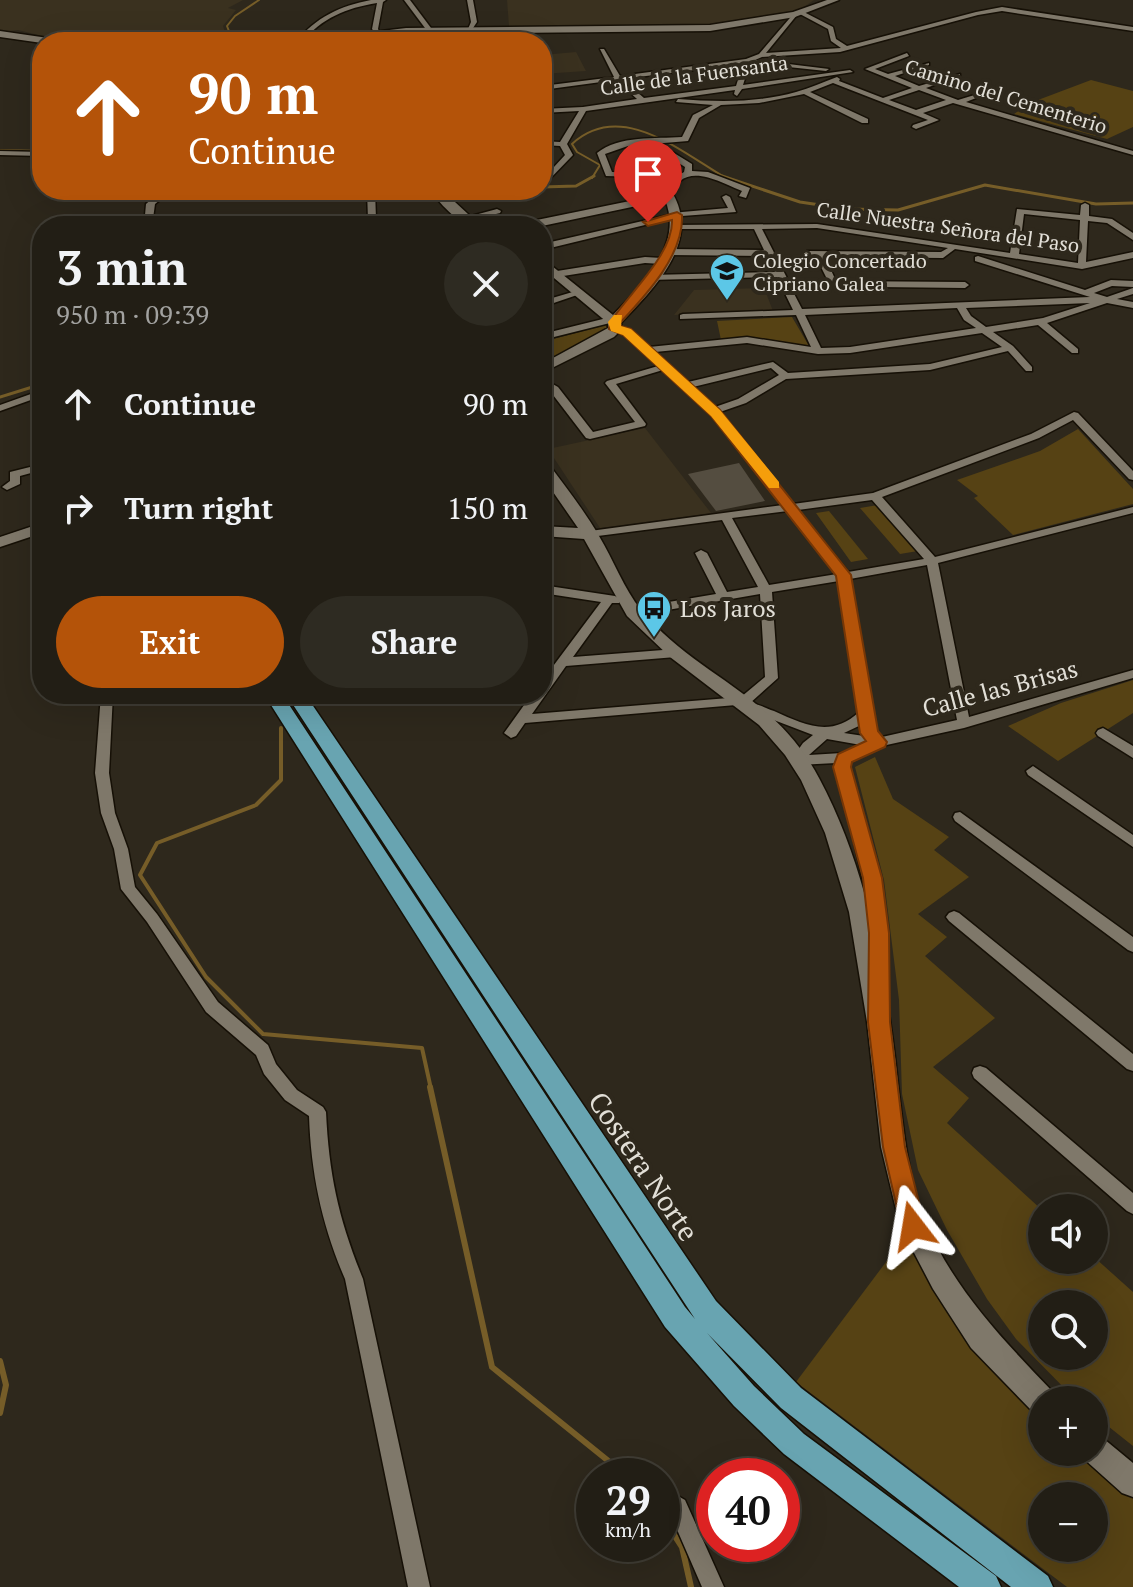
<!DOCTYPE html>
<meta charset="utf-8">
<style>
:root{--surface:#221e15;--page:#2e2b22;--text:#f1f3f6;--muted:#a2a2a0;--line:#3f3c34;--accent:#b45309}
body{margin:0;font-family:"PT Serif",serif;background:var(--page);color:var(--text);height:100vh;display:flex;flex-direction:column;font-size:30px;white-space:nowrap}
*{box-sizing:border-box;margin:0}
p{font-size:26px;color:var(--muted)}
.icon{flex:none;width:44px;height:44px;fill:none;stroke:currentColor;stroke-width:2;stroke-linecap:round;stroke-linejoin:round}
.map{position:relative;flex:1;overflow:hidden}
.details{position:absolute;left:32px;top:216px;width:520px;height:488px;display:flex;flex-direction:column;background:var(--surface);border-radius:32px;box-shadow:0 8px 32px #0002,0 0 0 2px var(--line)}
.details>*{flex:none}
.hud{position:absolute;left:32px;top:32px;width:520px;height:168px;border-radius:32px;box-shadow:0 8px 32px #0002,0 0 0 2px var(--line);background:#b45309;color:#fff;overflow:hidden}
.tools{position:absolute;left:1028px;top:1194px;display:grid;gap:16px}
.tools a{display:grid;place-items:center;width:80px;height:80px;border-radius:50%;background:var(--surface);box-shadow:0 8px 32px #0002,0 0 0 2px var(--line);font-size:40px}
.speed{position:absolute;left:576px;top:1458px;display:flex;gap:16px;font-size:40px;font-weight:700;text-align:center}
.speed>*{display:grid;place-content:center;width:104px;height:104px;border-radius:50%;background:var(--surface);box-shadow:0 8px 32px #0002,0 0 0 2px var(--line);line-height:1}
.speed small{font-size:20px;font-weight:400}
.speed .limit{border:12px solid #d22;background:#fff;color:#111}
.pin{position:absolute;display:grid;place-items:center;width:68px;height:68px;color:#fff;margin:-82px -34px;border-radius:50% 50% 50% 0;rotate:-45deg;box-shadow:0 0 8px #0007}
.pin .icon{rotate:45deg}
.me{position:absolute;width:88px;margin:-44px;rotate:346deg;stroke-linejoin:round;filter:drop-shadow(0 0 6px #0008)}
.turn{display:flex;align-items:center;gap:28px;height:168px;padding:0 24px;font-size:36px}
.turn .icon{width:104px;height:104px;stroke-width:2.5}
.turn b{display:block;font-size:56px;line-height:68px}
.round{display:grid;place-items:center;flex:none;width:84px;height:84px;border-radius:42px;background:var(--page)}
.head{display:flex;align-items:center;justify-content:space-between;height:136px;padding:0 24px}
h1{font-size:48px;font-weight:700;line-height:60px}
.action{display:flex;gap:16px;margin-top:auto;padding:16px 24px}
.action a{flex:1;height:92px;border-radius:48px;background:var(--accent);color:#fff;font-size:32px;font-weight:700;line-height:92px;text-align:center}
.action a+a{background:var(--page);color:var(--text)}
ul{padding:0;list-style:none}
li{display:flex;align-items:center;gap:24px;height:104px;padding:0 24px}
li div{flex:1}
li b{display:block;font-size:30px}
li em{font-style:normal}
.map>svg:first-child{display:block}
.built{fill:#3a311f}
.green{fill:#564214;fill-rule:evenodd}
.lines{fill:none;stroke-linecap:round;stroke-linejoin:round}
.stream-far3{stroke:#765d28;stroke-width:2}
.stream-far2{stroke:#765d28;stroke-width:3}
.stream-far1{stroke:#765d28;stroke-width:4}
.stream{stroke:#765d28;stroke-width:6}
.building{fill:#544d40}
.street-casing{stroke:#161006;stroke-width:3}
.secondary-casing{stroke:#161006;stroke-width:3}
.primary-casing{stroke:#161006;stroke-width:3}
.street{fill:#7f786a;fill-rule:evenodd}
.secondary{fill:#7f786a;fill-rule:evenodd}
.primary{fill:#68a4b1;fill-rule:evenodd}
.route{fill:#b45309;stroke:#753606;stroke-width:2}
.slow{fill:#f59e0b}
.labels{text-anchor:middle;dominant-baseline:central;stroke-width:8;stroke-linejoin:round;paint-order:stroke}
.far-street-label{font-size:20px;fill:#e2dfd7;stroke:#2e281c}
.far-poi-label{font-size:20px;fill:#e2dfd7;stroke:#2e281c;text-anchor:start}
.poi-label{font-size:24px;fill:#e2dfd7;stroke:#2e281c;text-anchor:start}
.street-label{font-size:24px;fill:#e2dfd7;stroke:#2e281c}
.near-street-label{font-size:28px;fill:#e2dfd7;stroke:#2e281c}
</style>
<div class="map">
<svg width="1133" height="1587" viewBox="0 0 1133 1587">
<rect width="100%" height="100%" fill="#2e281c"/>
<path class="built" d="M0 0H243L228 8 236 10 223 26 226 35 219 42H67L18 30 0 32Z
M507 0H814L801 9 787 13 702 26H509Z
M576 52 586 71 542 74V55Z
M764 288 773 311 674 315 694 290Z
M645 428 711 513 600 528 548 449Z"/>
<path class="green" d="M1091 80 1133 91V127L1107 139 1014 114 1030 103Z
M792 317 809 346 752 337 721 340 717 321Z
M606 325 607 332 542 365V342Z
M1078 429 1133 489V504L1013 535 974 498 978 496 957 480 1040 451Z
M878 505 918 551 900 554 860 508Z
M829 511 868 559 851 562 816 513Z
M1133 680V713L1058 761 1008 726 1061 703Z
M875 757 893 799 949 837 934 850 969 877 918 914 947 937 925 956 995 1018 933 1067 969 1098 947 1123 1042 1210V1260H1094V1257L1133 1292V1446L1094 1415V1400H1076L1016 1339 987 1299 947 1230 918 1170 902 1094 899 1000 884 880 855 767ZM1042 1304H1094V1356H1042Z
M913 1226 1042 1400V1452H1094L1133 1484V1587H1067L796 1382ZM1042 1496H1094V1548H1042Z"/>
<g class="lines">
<path class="stream-far3" d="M227 42 232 39 227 26 235 16 259 0
M0 150 42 151
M592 178 600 165 577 152 572 144C621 99 681 152 726 178"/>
<path class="stream-far2" d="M722 176 800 202 847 209 898 210 985 185 1096 204 1133 203
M542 187 576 186 594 176
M0 397 42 384"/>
<path class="stream-far1" d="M281 728V780L256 805 157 843 140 875 206 977 263 1034 422 1048 431 1089"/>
<path class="stream" d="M430 1087 492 1367 627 1476
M0 1361 6 1385 0 1413
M662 1516 682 1547 691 1587"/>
</g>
<path class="building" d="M739 463 765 501 716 511 688 474Z"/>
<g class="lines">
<g class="street-casing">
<path id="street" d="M371 0H386L383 2 378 29 382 36H378L372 29 377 3C346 8 322 18 302 42H296C316 17 340 6 371 0Z
M404 0H410L431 28 434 42H428L425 28Z
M467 0H473L477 22 471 31 468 29 471 22Z
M1002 7 1133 27V31L1002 11 978 15 840 52 762 57 755 60 829 69 826 71 750 63 743 85 850 70 853 72 742 89 737 96 734 94 735 90 586 111 567 144 573 155 542 187V180L565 155 560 146 542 145V141L560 142 579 111 542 113V109L583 107 637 99 616 80 542 90V86L614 77 600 49H604L620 76 746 59 759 54 795 12 797 15 766 53 841 48 831 41 828 29 798 13 800 10 833 27 836 39 847 46 976 12ZM743 64 736 86 644 98 622 79Z
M907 53 909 56 875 69 888 74 929 63V65L895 76 919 86 960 74V76L926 88 958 100 991 90V92L966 102 1133 151V155L953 103 923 113 939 120 916 129 912 127 913 125 928 120 833 83 810 92 868 119V123H862L804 94 759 103 721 105 699 118 688 141 628 146 605 154 612 172 640 173 641 164 633 157V153L657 150 655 145H661L692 164V171L708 172 750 188 746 198 739 196 742 191C726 185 697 167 680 181 676 185 674 192 672 198H666L670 182 661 177V166L668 164 669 176 674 178 684 172 685 167 663 153 642 156 649 164 646 191 639 193 640 177 606 176 597 153C619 135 656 139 682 137L693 115 713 105 676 102 678 99C717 102 758 103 796 92 810 88 823 82 837 77L840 79 839 81 883 98 912 88 865 69ZM919 90 946 100 916 110 889 100Z
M0 151 42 152V156L0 155Z
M162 190H172L155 204 152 226H144L146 204Z
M367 190H375L376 219 382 226H373L368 220Z
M726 195 730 197 736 212 682 216 542 250V244L682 212 728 208 722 197Z
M1085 203 1089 205V216L1112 219 1133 233V240L1107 223 1088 221 1086 262 1133 252V258L1082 269 955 249 943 258 825 257 836 281 965 282 969 285 965 288 790 286 802 309 1090 297 975 261V257L978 256 1085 290 1111 280 1133 281V287L1112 286 1094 293 1107 297 1133 288V294L1117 299 1133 302V308L1107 303 1047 323 1078 349V353H1072L1038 325 993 332 1013 346 1032 367V371H1026L1008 351 930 370 786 379 746 403 720 412 793 504 873 493 1031 434 1074 412 1078 413 1133 471V480L1129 479 1073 420 1039 438 882 497 935 557 1133 507V513L938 563 969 717 1133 670V678L964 728 882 746 850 761 849 767C870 835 885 902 887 973L885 978 879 980 873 978 871 973 866 894 836 763 798 765 791 760 803 743 813 735 748 710 746 707 748 704 525 723 516 736 511 738 504 733 532 694H542V681L601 602 542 593V585L615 596 621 600 619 603H612L573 657 676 649 682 653 676 657 566 666 532 714 741 697 765 677 760 594 633 616 627 612 633 608 716 594 695 553 701 550 707 553 727 592 758 587 722 520 590 537 584 534 590 531 783 505 712 415 663 370 616 384 646 424 645 426 590 439 586 438 550 391 542 385V378L558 387 593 432 635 422 605 383 607 381 658 366 624 334 612 331V327L630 330 649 347 747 337 811 347 796 315 680 319V315L683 314 793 310 777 277 648 280V276L651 275 775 272 767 256 669 255 665 252 669 249 764 250 754 229H677L673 227 674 225 817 224 1010 253 1017 209 1080 215 1081 205ZM1024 214 1080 220 1078 263 1019 254ZM817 228 948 248 941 252 807 251 803 254 804 256 816 257 828 281 788 280 762 229ZM1090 303 1043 318 986 327 971 316 966 308ZM957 308 964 320 976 328 850 347 821 348 805 315ZM982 333 1002 347 930 364 788 373 773 362 688 382 655 352 747 343 818 354 850 353ZM771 368 779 375 738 399 715 407 693 387ZM872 500 924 559 848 572 798 510ZM788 511 837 574 769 585 732 518ZM927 565 957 720 882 737 875 731 850 579ZM839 581 859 712C831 738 805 725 774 711 765 708 758 703 749 704L778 678 772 592ZM861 725 864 736 844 733ZM827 739 861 745 842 753 809 755Z
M497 209 501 211 500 213 448 226H434Z
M645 257 662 258 666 261 662 264 645 263 557 277 553 274 557 271Z
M576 291 583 293 542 307V301Z
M611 317 616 320 614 322 542 340V334Z
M42 390V396L0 411V405Z
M42 464V470L20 476V484L7 490 2 487 10 481V472Z
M101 694H113L109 773 115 813 128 849 135 887 157 914 218 1002 268 1045 276 1064 297 1090 323 1107 326 1112C329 1176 339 1220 363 1279L430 1587H408L345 1279C322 1226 311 1174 309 1116L285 1100 264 1074 256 1055 206 1012 147 922 121 889 114 849 101 813 95 773Z
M1103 728 1133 746V758L1098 736 1096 733 1098 730Z
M1033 766 1133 835V847L1028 775 1026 771Z
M960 812 1133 937V952L1128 950 955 821 953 817 955 813Z
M954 911 959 913 1133 1054V1071L1127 1069 949 921 946 917 949 913Z
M980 1066 986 1068 1133 1193V1214L1127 1211 974 1078 972 1073 974 1068Z
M678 1496 685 1500 724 1587H702L672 1518 662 1517V1499Z"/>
</g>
<g class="secondary-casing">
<path id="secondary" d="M827 0H839L795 17 710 31 406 34 387 35 383 42H373L381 31 406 28 710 25 793 12Z
M0 31 55 39 60 42 42 43 0 37Z
M430 190H442L481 226C459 226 443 207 430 190Z
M669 193 673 194C701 243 653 289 621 323L622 329 614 337 542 373V364L608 328V323L542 268V258L613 315C642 285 684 245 665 200L542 226H520L522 223Z
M542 460 547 462C565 486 584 510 599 536 613 559 624 589 641 610 697 677 774 693 819 778 865 864 883 961 895 1057 901 1107 906 1177 926 1223 953 1288 1004 1341 1052 1391L1056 1400H1042V1415L1032 1411 971 1348 933 1289 900 1226 881 1147 867 1022 849 912 825 833 801 780 785 755 759 725 670 657 627 616 584 539 542 536V526L578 528 542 476Z
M42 523V533L0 547V537Z
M1094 1434 1104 1439 1133 1463V1497L1122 1493 1084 1459 1081 1452H1094Z"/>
</g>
<g class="primary-casing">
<path id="primary" d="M264 694H282L685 1307 695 1319 286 694H305L716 1301 801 1388 1048 1576 1053 1587H1011L781 1408 707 1333 754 1386 804 1434 996 1576 1001 1587H959L784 1454 734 1406 665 1327Z"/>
</g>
<use href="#street" class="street"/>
<use href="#secondary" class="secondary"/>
<use href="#primary" class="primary"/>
</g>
<path class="route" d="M677 212 682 215C684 255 646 295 620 323L621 326 631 329 720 410 851 575 878 731 887 742 885 747 852 762 851 767 882 878 889 933 890 1022 905 1147 925 1226 922 1234 913 1237 905 1234 901 1226 883 1147 868 1022 869 933 863 878 833 767 838 754 866 741 860 733 836 576 711 416 623 335 609 329C607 313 674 260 672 220L648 226 643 222Z"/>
<path class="slow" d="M614 315H622L621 326 631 329 720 410 779 482V488H769L711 416 623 335 611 331 608 322Z"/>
<defs>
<g id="school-pin" transform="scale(1.8)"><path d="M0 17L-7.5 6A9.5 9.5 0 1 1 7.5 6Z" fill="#5cc7e7" stroke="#2e281c"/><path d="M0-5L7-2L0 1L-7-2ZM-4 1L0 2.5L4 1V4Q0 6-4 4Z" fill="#111"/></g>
<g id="bus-pin" transform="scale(1.8)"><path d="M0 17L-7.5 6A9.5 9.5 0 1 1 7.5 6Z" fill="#5cc7e7" stroke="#2e281c"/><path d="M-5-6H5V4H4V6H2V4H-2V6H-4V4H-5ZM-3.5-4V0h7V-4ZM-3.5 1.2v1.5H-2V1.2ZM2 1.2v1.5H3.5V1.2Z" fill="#111"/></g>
</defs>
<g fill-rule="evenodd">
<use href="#school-pin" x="727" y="271"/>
<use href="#bus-pin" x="654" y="608"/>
</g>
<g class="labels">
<g class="far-street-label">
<text transform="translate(694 75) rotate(-8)">Calle de la Fuensanta</text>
<text transform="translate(1006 96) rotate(17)">Camino del Cementerio</text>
<text transform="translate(948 227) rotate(8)">Calle Nuestra Señora del Paso</text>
</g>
<g class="far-poi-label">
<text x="753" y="260">Colegio Concertado<tspan x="753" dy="23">Cipriano Galea</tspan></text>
</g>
<g class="poi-label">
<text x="680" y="608">Los Jaros</text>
</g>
<g class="street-label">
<text transform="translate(1000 688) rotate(-15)">Calle las Brisas</text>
</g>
<g class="near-street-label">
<text transform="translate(644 1166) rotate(56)">Costera Norte</text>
</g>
</g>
</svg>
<div class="tools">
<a><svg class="icon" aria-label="sound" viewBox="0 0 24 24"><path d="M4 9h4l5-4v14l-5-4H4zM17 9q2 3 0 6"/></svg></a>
<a><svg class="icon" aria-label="search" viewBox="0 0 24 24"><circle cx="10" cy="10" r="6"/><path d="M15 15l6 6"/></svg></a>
<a>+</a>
<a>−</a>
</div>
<div class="speed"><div>29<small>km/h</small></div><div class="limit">40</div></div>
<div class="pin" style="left:648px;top:222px;background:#d93025"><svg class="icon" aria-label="arrive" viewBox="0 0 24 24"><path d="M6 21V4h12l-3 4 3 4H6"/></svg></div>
<svg class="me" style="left:913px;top:1226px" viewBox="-20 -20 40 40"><path d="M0-17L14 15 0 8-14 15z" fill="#b45309" stroke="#fff" stroke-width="4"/></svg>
<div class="hud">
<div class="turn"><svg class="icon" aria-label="ahead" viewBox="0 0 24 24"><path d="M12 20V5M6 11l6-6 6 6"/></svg><div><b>90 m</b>Continue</div></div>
</div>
<section class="details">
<div class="head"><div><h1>3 min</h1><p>950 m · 09:39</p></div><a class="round"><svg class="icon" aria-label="close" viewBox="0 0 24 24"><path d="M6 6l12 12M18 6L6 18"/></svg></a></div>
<ul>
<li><svg class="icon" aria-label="ahead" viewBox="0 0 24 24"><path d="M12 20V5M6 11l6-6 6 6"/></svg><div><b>Continue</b></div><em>90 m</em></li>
<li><svg class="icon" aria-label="right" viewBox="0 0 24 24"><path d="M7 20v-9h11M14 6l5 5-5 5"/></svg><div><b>Turn right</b></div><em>150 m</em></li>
</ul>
<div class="action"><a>Exit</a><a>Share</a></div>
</section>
</div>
